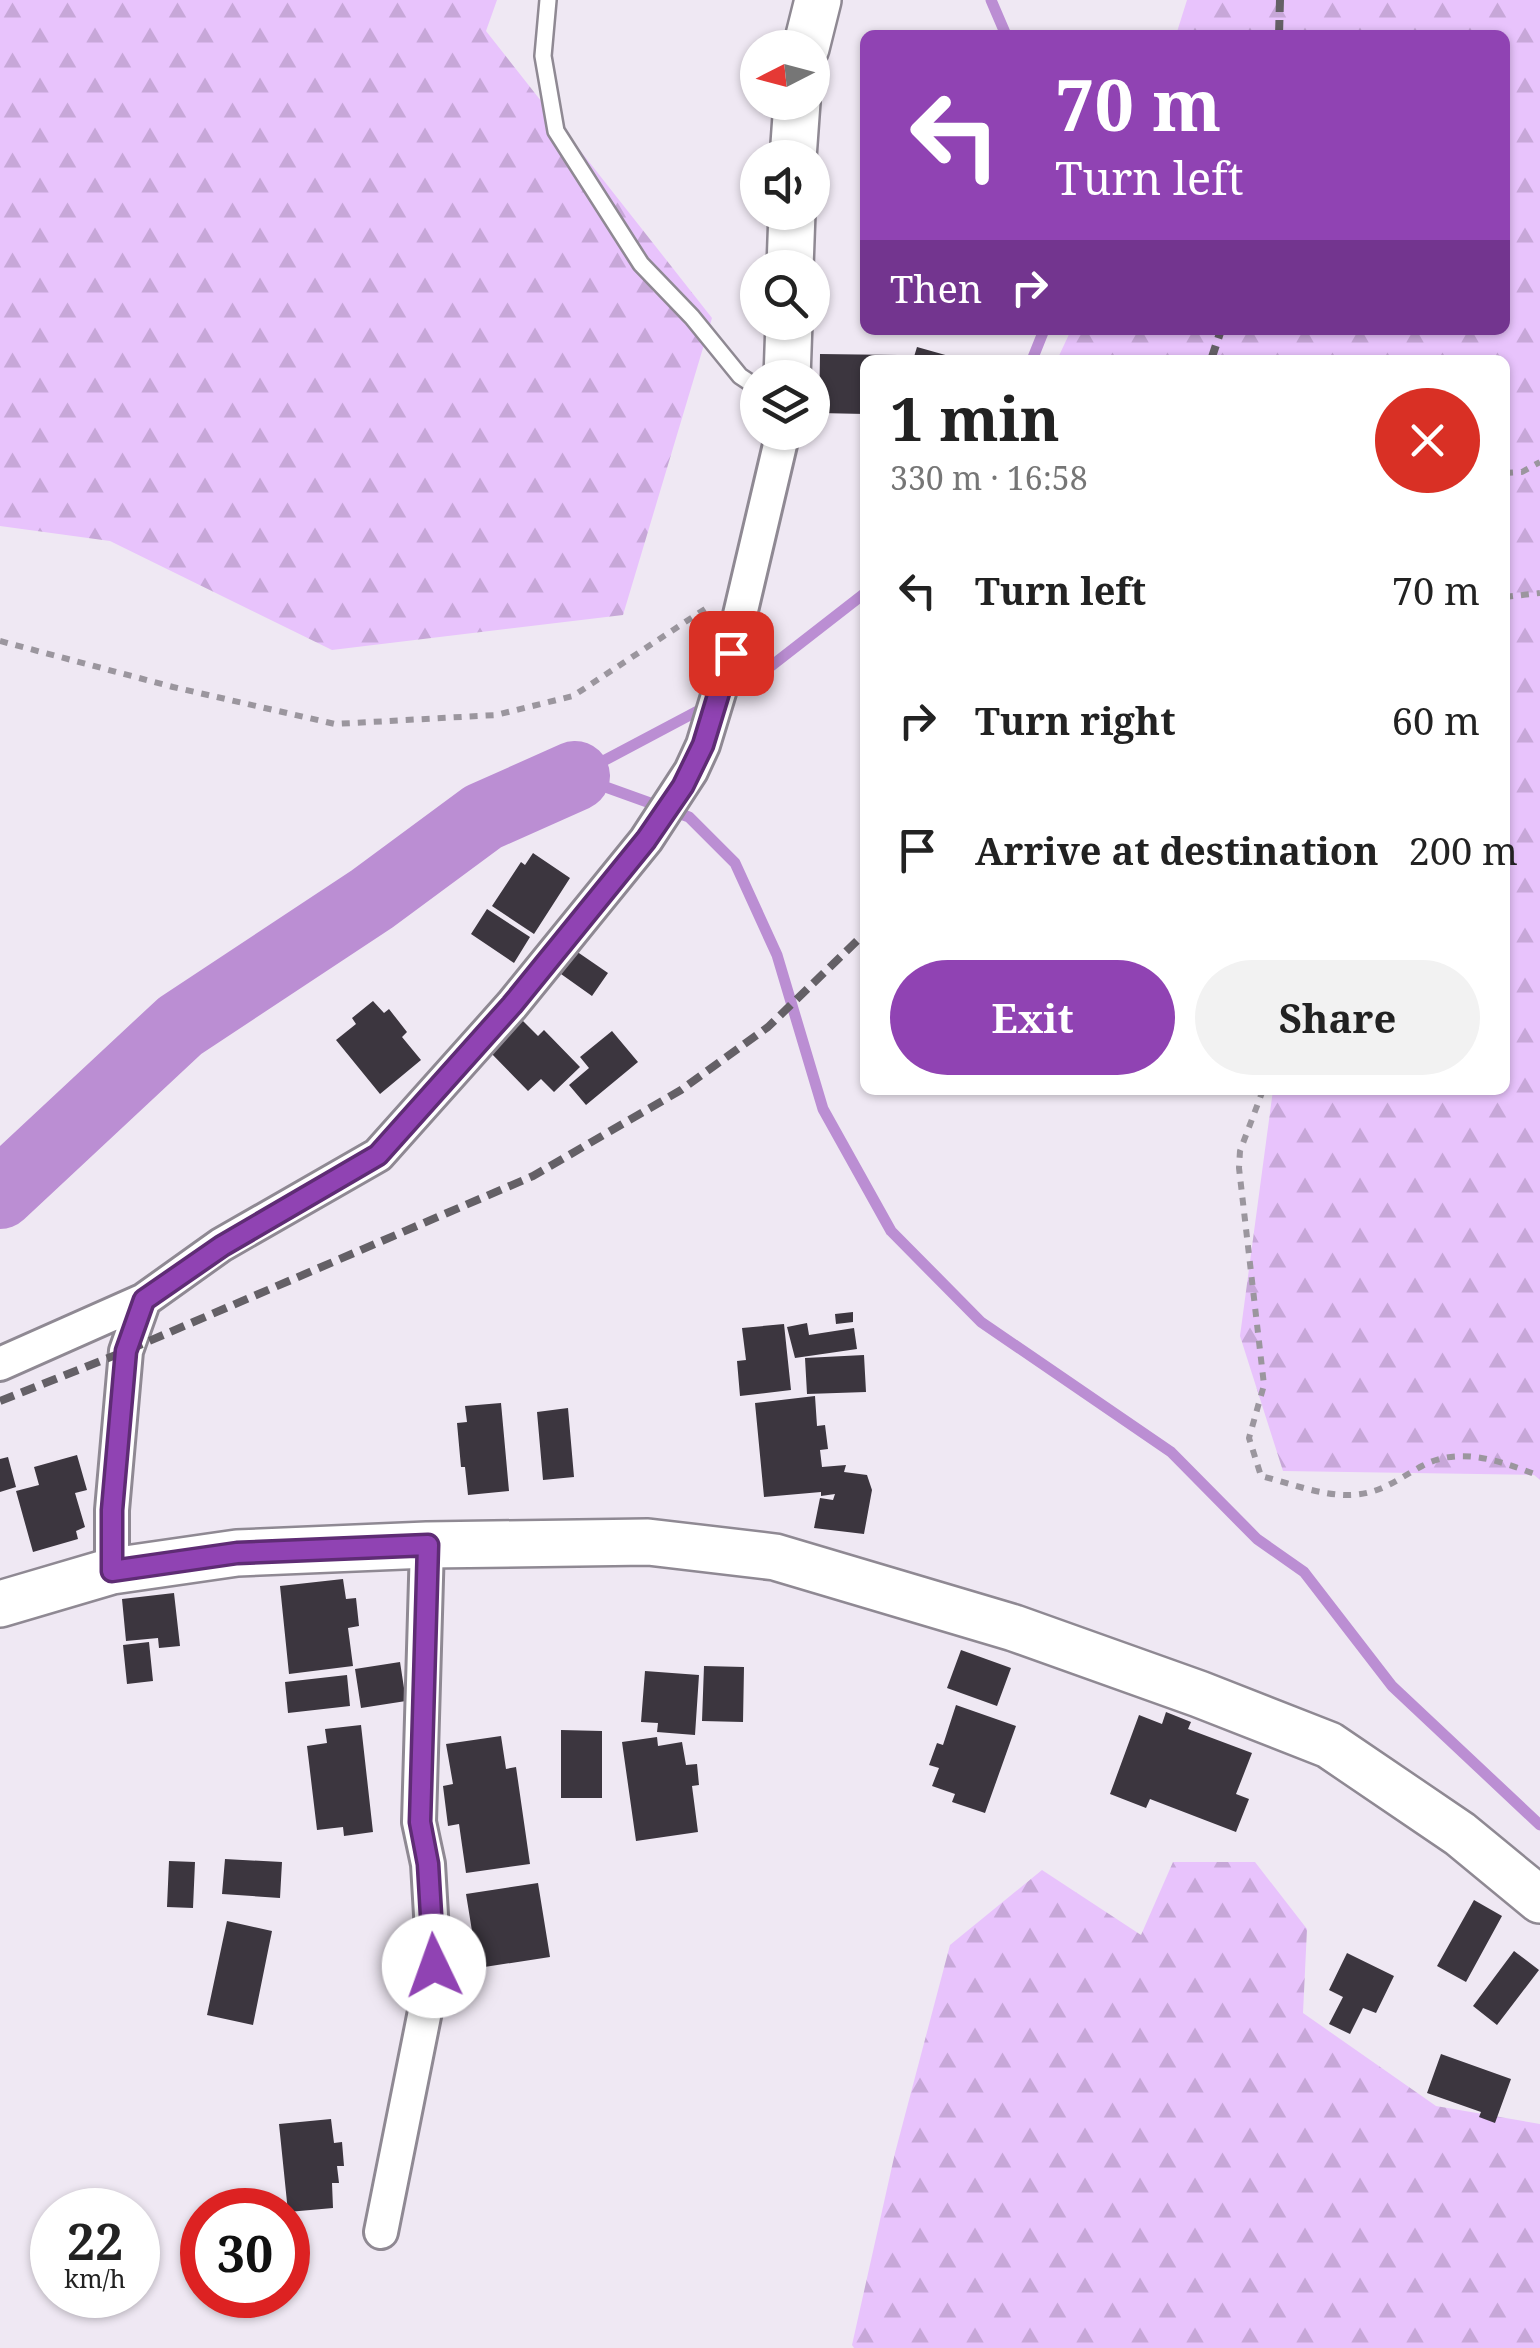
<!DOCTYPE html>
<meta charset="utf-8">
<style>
:root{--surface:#fff;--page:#f2f2f2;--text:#222;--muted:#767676;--accent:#9043b3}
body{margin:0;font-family:"Noto Serif",serif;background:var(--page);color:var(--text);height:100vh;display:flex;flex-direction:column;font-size:38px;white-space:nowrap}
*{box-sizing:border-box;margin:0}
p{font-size:32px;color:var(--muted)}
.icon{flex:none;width:55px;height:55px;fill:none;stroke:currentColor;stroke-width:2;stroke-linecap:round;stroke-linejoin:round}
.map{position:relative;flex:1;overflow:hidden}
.side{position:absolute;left:860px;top:355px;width:650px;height:740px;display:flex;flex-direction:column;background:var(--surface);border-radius:15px;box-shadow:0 2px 8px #0004}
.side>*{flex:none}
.hud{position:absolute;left:860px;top:30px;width:650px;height:305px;border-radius:15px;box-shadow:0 2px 8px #0004;background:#9043b3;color:#fff;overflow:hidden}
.needle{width:65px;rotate:264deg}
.buttons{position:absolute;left:740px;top:30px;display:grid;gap:20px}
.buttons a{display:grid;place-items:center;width:90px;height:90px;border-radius:50%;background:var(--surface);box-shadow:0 2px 8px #0004;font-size:50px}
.speed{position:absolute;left:30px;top:2188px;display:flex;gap:20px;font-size:50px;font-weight:700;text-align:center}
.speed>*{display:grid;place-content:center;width:130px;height:130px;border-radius:50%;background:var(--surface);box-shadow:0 2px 8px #0004;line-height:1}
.speed small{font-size:25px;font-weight:400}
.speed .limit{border:15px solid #d22;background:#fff;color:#111}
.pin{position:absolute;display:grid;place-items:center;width:85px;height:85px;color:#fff;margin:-42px;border-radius:20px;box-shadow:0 5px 15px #0006}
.me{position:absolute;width:110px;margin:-55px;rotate:357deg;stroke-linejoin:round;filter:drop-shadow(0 0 8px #0008)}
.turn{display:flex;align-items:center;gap:35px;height:210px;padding:0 30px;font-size:45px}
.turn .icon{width:130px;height:130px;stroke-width:2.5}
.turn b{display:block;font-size:70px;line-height:85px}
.then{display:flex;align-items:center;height:95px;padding:0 30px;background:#0003;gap:20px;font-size:38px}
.round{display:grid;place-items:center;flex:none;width:105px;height:105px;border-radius:52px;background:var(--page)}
.headline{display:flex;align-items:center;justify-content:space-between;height:170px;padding:0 30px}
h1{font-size:60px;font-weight:700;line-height:75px}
.button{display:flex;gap:20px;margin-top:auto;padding:20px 30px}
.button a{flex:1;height:115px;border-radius:60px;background:var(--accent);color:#fff;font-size:40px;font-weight:700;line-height:115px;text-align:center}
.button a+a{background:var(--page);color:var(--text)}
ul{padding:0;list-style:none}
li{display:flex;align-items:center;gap:30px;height:130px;padding:0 30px}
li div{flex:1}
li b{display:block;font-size:38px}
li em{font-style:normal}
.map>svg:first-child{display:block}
.forest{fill:url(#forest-firs)}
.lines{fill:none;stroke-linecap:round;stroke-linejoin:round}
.stream{stroke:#bb8ed3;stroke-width:11}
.river{stroke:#bb8ed3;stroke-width:70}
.building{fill:#3c363f}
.lane-casing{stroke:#8f8993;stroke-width:20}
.street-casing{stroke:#8f8993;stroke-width:38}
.secondary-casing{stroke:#8f8993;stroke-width:50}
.path{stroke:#9b969e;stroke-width:6;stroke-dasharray:8 8;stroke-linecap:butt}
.lane{stroke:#fff;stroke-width:15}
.street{stroke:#fff;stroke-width:32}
.secondary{stroke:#fff;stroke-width:45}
.rail{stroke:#646066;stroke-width:8;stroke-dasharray:15 8;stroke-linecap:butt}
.route-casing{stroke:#5e2c74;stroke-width:25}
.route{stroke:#9043b3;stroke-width:18}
</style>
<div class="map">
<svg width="1540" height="2348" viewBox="0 0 1540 2348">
<defs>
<pattern id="forest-firs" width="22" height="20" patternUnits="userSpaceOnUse" patternTransform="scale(2.5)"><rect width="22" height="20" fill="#e8c3fc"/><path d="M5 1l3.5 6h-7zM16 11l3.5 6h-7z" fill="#c7a7d8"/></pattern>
</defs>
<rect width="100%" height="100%" fill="#efe8f3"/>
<path class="forest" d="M0 0H497L486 31 712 318 623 615 332 650 110 541 0 526Z
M1187 0H1540V1480L1534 1475 1283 1471 1240 1336 1273 1090H1505V360H1057L1071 330H1505V35H1176Z
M1173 1862H1255L1307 1929 1303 2013 1436 2106 1540 2124V2348H854L852 2345 895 2153 950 1945 1042 1870 1141 1935Z"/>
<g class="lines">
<path class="stream" d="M991 0 1006 35
M1032 360 1044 330
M724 697 748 684 865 593
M575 776 689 817 735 863 777 955 823 1109 891 1231 981 1322 1171 1452 1257 1539 1304 1572 1392 1686 1540 1825
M575 776 707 706"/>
<path class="river" d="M0 1194 180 1026 372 899 483 817 575 776"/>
</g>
<path class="building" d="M917 347 949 356 948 360H913Z
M820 354 898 355V360H865V414L819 413Z
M533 853 570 878 534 934 492 906 521 862 525 865Z
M487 909 530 937 514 963 471 934Z
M576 951 608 973 592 996 561 974Z
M373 1001 384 1013 389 1009 407 1032 402 1037 421 1060 380 1094 336 1040 356 1024 352 1018Z
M522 1020 538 1036 544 1030 580 1067 554 1092 541 1079 528 1091 489 1051Z
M612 1031 638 1062 586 1105 569 1085 589 1068 580 1057Z
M853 1312V1322L836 1324 835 1314Z
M807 1323 809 1335 854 1328 857 1349 795 1358 787 1327Z
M784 1324 791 1390 740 1396 737 1361 746 1360 742 1328Z
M864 1355 866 1392 807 1394 805 1358Z
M815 1396 817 1426 825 1425 828 1449 820 1450 822 1467 846 1465 844 1472 867 1475 872 1490 864 1534 814 1528 820 1498 833 1500 835 1494 821 1496V1492L764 1497 755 1403Z
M501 1403 509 1491 468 1495 465 1467H461L457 1423 467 1422 465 1406Z
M568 1408 574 1477 543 1480 537 1412Z
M77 1455 87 1490 75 1493 85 1527 76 1531 78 1539 33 1552 16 1491 39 1485 34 1467Z
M8 1457 16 1487 0 1492V1459Z
M343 1579 346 1599 356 1598 359 1626 348 1628 353 1666 289 1674 280 1586Z
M174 1593 180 1646 159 1648 158 1638 126 1641 122 1599Z
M149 1642 153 1681 127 1684 123 1645Z
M961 1650 1011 1668 997 1706 947 1688Z
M400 1662 406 1701 361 1708 355 1669Z
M704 1666 744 1667 743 1722 702 1721Z
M645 1671 699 1675 695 1735 657 1732 658 1723 641 1722Z
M347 1675 350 1706 288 1713 285 1682Z
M956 1705 1016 1726 985 1813 952 1802 955 1794 932 1786 939 1768 929 1765 937 1743 943 1745Z
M1166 1712 1191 1722 1188 1729 1252 1753 1236 1794 1249 1799 1236 1832 1150 1799 1146 1808 1110 1794 1139 1715 1162 1724Z
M361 1725 373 1832 344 1836 343 1827 317 1830 307 1746 327 1743 325 1729Z
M561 1730 602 1731V1798H561Z
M501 1736 506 1769 516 1767 530 1864 466 1873 459 1824 448 1826 443 1786 453 1784 446 1744Z
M657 1737 658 1746 682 1742 686 1765 697 1764 699 1785 692 1786 698 1832 636 1841 622 1742Z
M225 1859 282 1862 280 1898 222 1894Z
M169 1861 195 1862 193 1908 167 1907Z
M538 1883 550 1957 478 1968 466 1894Z
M1474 1900 1502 1916 1466 1982 1437 1966Z
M227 1921 272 1931 253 2025 207 2015Z
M1514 1951 1539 1970 1497 2025 1473 2006Z
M1347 1953 1394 1976 1376 2013 1363 2008 1350 2034 1329 2024 1343 1997 1329 1990Z
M1441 2054 1511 2079 1495 2123 1479 2117 1481 2112 1427 2093Z
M331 2119 334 2143 342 2142 344 2166H337L339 2183H332L333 2208 288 2212 279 2124Z"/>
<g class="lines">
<g class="lane-casing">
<path id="lane" d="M548 0 543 56 556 131 641 264 692 317 740 376 758 388"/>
</g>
<g class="street-casing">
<path id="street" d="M0 1364 144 1300 221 1245 378 1155 512 1005 646 840 691 771 703 745 731 653 783 432
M112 1571V1510L126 1351 144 1300
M381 2232 434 1966 428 1864 419 1822 427 1545"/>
</g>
<g class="secondary-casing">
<path id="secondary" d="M806 48 818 0
M793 158 797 102
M790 268 792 212
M787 378 789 322
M0 1604 112 1571 237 1553 427 1545 648 1542 775 1557 1014 1628 1199 1694 1329 1745 1460 1834 1540 1900"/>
</g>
<path class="path" d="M1505 473 1522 472 1540 462
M1505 597 1540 593
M0 641 173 687 335 724 496 715 573 696 708 607
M1263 1090 1240 1151 1239 1168 1264 1385 1249 1438 1261 1476C1289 1483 1322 1496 1351 1495 1380 1494 1398 1479 1422 1466 1461 1445 1502 1462 1540 1476"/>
<use href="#lane" class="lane"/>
<use href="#street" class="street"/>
<use href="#secondary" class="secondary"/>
<path class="rail" d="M1279 35 1280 0
M1211 360 1221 330
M0 1401 126 1351 533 1176 681 1090 768 1027 865 933"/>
</g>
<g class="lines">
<g class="route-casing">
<path id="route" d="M434 1966 428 1864 420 1822 428 1545 237 1553 112 1571V1510L126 1351 144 1300 222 1246 378 1155 512 1005 646 840 683 786 703 745 731 653"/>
</g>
<use href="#route" class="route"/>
</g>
</svg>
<div class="buttons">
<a><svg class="needle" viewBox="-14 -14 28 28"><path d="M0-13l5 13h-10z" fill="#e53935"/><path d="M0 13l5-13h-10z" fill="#767676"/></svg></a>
<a><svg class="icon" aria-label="sound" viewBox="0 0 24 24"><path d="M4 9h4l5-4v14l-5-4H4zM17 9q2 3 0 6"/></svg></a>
<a><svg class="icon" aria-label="search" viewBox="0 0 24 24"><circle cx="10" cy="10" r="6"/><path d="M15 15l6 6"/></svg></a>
<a><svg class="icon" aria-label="layers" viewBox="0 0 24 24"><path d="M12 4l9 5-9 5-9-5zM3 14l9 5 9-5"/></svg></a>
</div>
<div class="speed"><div>22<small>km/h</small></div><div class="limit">30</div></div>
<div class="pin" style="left:731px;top:653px;background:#d93025"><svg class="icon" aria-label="arrive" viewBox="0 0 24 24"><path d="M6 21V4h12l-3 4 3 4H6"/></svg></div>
<svg class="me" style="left:434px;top:1966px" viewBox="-20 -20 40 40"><circle r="19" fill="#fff"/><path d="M0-13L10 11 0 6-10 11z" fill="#9043b3"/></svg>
<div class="hud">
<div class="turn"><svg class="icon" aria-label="left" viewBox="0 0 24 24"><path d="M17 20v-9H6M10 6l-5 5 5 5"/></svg><div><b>70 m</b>Turn left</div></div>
<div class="then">Then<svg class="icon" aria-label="right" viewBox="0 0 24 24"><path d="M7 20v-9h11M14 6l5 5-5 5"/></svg></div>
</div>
<section class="side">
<div class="headline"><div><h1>1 min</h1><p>330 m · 16:58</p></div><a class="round" style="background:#d93025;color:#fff"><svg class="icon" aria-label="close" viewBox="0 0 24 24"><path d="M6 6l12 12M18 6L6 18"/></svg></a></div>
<ul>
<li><svg class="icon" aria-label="left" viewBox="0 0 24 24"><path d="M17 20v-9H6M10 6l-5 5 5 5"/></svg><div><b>Turn left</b></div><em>70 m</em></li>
<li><svg class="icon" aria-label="right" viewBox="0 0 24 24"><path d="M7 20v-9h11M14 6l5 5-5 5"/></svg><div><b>Turn right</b></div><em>60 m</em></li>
<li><svg class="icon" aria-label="arrive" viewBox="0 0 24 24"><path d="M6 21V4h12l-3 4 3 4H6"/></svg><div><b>Arrive at destination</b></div><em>200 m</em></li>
</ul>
<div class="button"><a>Exit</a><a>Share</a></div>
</section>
</div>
